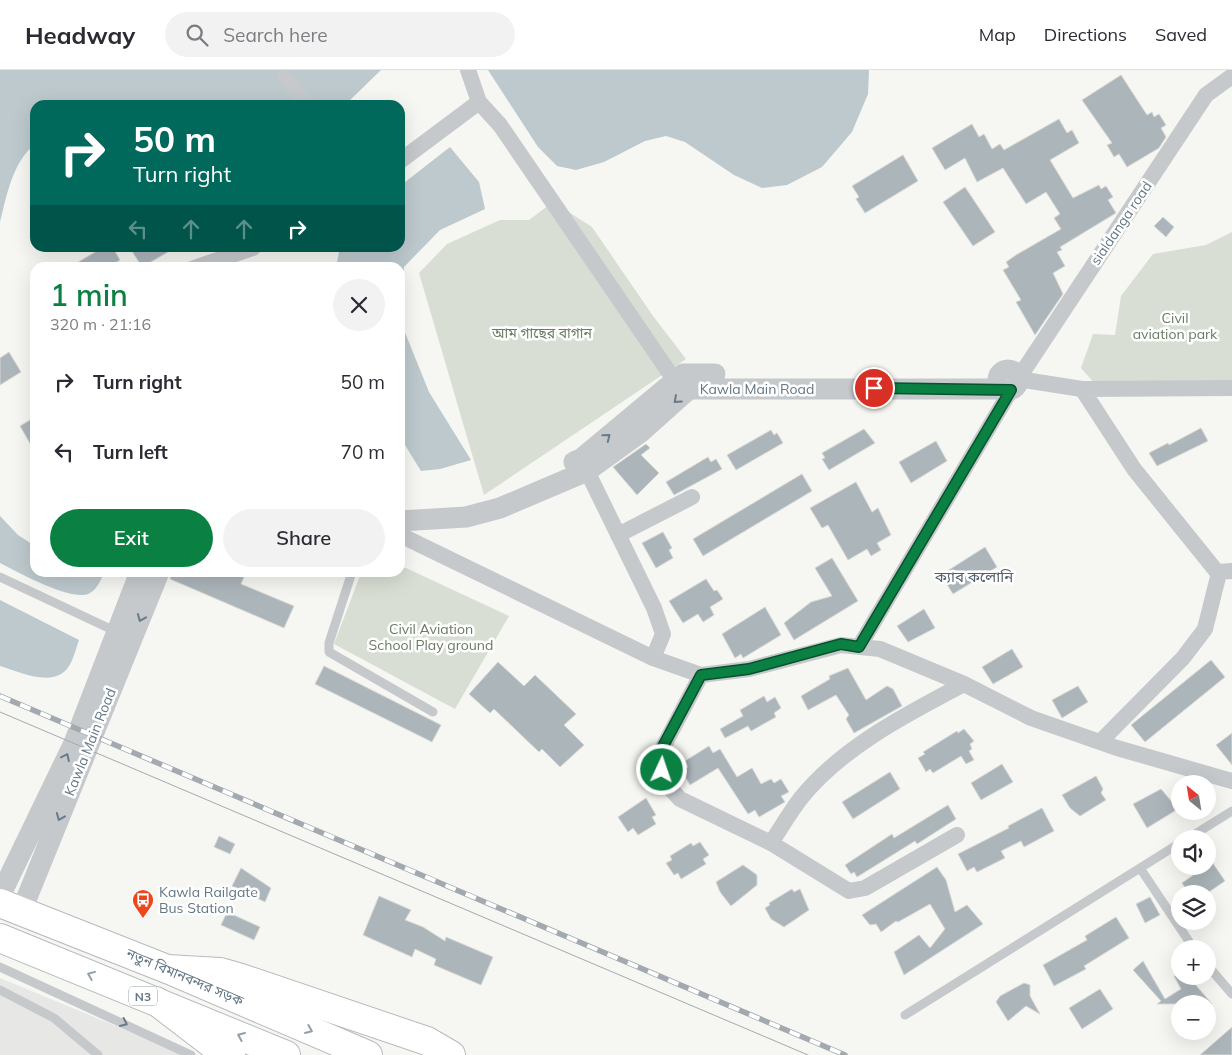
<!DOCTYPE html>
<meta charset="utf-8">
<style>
:root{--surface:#fff;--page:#f2f2f3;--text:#2b2b33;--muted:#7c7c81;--line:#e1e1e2;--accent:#0b8043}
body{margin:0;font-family:Mulish,"Noto Sans Bengali",sans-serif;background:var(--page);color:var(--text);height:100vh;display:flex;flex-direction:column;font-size:19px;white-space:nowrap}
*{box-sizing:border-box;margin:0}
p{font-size:16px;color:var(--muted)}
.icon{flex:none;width:28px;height:28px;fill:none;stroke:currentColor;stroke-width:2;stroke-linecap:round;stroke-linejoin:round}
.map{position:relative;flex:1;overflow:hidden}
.drawer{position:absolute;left:30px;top:192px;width:375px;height:315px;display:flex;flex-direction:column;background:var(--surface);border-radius:15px;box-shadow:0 5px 20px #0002}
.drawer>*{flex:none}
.top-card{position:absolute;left:30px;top:30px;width:375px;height:152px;border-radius:15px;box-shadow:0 5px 20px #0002;background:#00695c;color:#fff;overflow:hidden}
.needle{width:32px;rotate:330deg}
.tools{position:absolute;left:1171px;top:705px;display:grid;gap:10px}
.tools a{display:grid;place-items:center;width:45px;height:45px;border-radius:50%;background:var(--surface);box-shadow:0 5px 20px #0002;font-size:25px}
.pin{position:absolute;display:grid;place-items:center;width:42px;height:42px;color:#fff;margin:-21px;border:2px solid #fff;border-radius:50%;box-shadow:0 1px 5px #0007}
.me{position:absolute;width:55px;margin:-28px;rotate:3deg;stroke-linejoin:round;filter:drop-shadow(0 0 4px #0008)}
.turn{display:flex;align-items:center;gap:18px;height:105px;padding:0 20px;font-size:22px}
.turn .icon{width:65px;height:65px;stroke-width:2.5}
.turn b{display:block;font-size:35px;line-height:42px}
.lanes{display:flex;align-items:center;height:48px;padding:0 20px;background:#0003;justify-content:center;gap:25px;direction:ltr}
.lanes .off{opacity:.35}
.round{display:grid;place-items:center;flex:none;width:52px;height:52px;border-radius:26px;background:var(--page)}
.head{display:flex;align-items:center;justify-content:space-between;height:85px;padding:0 20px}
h1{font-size:30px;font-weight:600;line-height:38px;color:var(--accent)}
.primary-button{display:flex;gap:10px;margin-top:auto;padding:10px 20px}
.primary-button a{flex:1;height:58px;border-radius:30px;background:var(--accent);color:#fff;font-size:20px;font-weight:600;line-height:58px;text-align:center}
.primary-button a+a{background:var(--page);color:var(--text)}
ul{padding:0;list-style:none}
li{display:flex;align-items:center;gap:15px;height:70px;padding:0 20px}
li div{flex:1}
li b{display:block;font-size:19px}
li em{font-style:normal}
header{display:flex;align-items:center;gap:30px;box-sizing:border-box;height:70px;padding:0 25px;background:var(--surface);border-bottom:1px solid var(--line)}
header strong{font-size:24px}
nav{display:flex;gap:28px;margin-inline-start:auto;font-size:18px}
.search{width:350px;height:45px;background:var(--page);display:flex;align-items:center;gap:12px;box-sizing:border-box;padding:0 18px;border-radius:28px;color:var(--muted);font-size:19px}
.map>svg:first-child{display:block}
.built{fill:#e7e8e6}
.green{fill:#d8ded3}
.water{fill:#bdc9cd}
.building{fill:#acb5ba;stroke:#d8d8d5}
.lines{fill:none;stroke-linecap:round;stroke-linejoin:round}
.trunk-casing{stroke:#b7bbbe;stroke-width:30}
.motorway-casing{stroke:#b7bbbe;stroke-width:30}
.service{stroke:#c5c9cc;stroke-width:9}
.minor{stroke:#c5c9cc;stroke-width:16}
.tertiary{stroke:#c5c9cc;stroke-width:21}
.trunk{stroke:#fff;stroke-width:28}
.motorway{stroke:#fff;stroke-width:28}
.tram{stroke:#a3aaaf;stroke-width:1}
.rail-casing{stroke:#a3aaaf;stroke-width:5.5}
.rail{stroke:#fff;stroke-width:4;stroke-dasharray:11;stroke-linecap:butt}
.oneway{stroke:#687b89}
.oneway2{stroke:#92a0aa}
.route-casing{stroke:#07532c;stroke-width:12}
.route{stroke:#0b8043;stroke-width:9}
.labels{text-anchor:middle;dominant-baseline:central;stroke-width:5;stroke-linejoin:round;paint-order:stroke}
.shield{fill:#fff;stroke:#92a0aa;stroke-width:1}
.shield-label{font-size:12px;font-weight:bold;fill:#637785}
.street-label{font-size:14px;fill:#637785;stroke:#fff}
.park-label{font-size:14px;fill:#697c63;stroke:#fff}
.poi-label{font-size:14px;fill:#637785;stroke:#fff;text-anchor:start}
.neighbourhood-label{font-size:15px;fill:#52606a;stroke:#fff}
</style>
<header>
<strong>Headway</strong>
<div class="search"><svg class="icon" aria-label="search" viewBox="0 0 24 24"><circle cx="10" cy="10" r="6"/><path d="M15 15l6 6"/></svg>Search here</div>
<nav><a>Map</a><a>Directions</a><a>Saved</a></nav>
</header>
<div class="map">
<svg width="1232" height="985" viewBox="0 0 1232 985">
<rect width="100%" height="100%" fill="#f6f6f2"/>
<path class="built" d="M0 908 186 985H0Z"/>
<path class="green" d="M553 132 592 157 653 246 686 289 484 425 419 203 447 174 500 150H529Z
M1232 162V313L1095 314 1081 298 1093 264 1115 265 1121 226 1153 184 1206 175Z
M400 498H406L509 546 455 639 334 574 361 503 400 502Z"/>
<path class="water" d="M0 0H381L345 35H35V74C12 93 7 125 0 152Z
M488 0H869L868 24 852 62 822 97 787 115 762 118 734 105 685 72 666 66 645 71 604 92 576 100 557 96 538 77Z
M450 77 479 112 485 139 440 160 404 197 400 237V198L336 197 339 182 344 178H400V116Z
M400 250 429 322 471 390 440 399 421 401 400 367Z
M0 446 18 465 35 476V502L104 503C101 510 96 521 88 524 70 531 18 502 0 493Z
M0 530 79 570C76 578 74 588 69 596 55 619 20 602 0 596Z"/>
<path class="building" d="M1121 5 1147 45 1152 42 1154 47 1159 44 1166 55 1161 58 1166 67 1159 78 1127 97 1119 84 1114 87 1107 75 1112 73 1082 30Z
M1059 49 1067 63 1072 60 1079 73 1050 90 1073 128 1099 115 1101 119 1106 116 1113 127 1108 130 1116 143 1060 177 1062 180 1057 182 1065 196 1053 203 1063 224 1035 265 1016 232 1021 230 1003 200 1009 197 1006 192 1016 185 1061 159 1054 148 1060 144 1046 122 1026 134 1003 98 977 112 965 88 945 100 932 78 972 54 979 67 984 64 992 79 1000 74 1004 80Z
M903 85 918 111 865 143 856 129 859 127 852 116Z
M965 117 995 162 973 176 943 132Z
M1163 147 1174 157 1166 167 1154 156Z
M102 178H113L120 190 107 198H68Z
M130 178H175L142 197Z
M9 282 21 302 0 315V288Z
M35 347V382L20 356Z
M1201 358 1208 371 1157 396 1149 383 1168 373 1169 375Z
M864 359 875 373 829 400 822 389 825 388 822 383Z
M771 360 774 365 777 363 783 373 736 400 727 385Z
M936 371 947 391 911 413 899 392Z
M646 374 650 378 641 385 659 403 637 425 613 397Z
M708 387 711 392 716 389 722 399 674 425 666 412Z
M802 404 812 421 703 486 693 469Z
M856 412 872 442 878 438 891 465 877 473 881 480 871 486 867 479 848 490 828 455 822 458 810 438Z
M663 462 672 478 669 480 673 488 656 498 642 473Z
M985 477 997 497 953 524 941 505Z
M832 488 858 531 794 570 784 553 811 532 832 526 815 498Z
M171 502H246L241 514 294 536 284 558 170 509Z
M706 509 714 521 717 520 723 529 710 537 714 545 703 552 698 544 683 553 669 531Z
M765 537 781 565 743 588 741 584 735 588 722 564Z
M924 539 935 558 908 572 897 556Z
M1012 579 1023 597 993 614 982 597Z
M1211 590 1225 607 1145 672 1131 655Z
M498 592 524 616 535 605 576 644 564 655 584 675 560 697 542 679 539 682 494 639 490 643 469 624Z
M324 596 441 655 432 672 315 614Z
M848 598 866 630 887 616 893 619 902 636 854 663 846 649 849 645 836 625 808 640 801 626 830 609 829 606Z
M1078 616 1088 632 1062 648 1052 630Z
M764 626 767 632 775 627 781 638 774 643 776 647 751 661 748 656 725 668 720 659 743 646 740 640Z
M964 659 974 671 970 674 972 679 969 681 974 690 966 694 961 686 933 703 930 699 926 702 918 688 925 684 923 682 957 661 958 663Z
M1232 663V695L1216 675Z
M709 676 713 683 720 679 737 707 752 698 761 714 771 709 774 713 781 709 789 722 781 726 785 732 759 747 755 740 748 744 718 698 690 715 682 701 688 697 685 691Z
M1002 694 1013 712 981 730 971 713Z
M890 702 900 719 853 749 842 732Z
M1096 706 1103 719 1101 723 1106 730 1080 746 1070 738 1062 725Z
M1161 719 1178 739 1147 758 1133 734Z
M646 728 656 745 652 747 656 754 638 765 633 758 628 762 618 747Z
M948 735 956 749 917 774 915 771 857 807 854 802 851 804 845 795 892 764 894 768Z
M1042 738 1054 761 1024 777 1021 771 1001 781 1005 788 977 802 974 797 967 801 958 784 1009 758 1008 756Z
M219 766 235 774 230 784 214 777Z
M700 772 709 785 703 789 706 794 681 809 678 803 674 805 666 793 672 790 670 786 691 773 693 776Z
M1212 792 1225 811 1206 824H1189L1182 813Z
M743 795 757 805V815L731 836 720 822 716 812Z
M937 797 946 810 955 842 967 835 983 854 904 905 894 882 919 865 930 878 945 859 930 834 898 852 896 851 881 862 876 854 870 855 862 845Z
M241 798 271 818 265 832 232 816Z
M792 819 794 822 800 819 809 840 784 857 771 849 765 838 770 835 769 833Z
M379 826 411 840 405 850 423 857 445 871 446 867 493 887 481 915 434 895 436 889 415 879 412 887 363 865Z
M1150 827 1160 845 1145 853 1136 834Z
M227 842 260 857 254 870 221 855Z
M1116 847 1129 868 1084 896 1086 899 1054 916 1043 895 1087 870 1085 866Z
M1143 891 1165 929 1181 919 1174 906H1188L1212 934H1157L1161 931 1133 900Z
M1024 913 1030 915V926L1040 944 1026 936 1008 951 996 932 1000 926Z
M1100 919 1113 939 1082 959 1069 938Z
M1232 957V985H1200Z"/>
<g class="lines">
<g class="trunk-casing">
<path id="trunk" d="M0 833 167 899 368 985
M0 868 286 985"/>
</g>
<g class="motorway-casing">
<path id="motorway" d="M167 899 220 902 241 908 427 971 451 985
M156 931 216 977 231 985"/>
</g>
<path class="service" d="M352 502 329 573V582L433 642
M0 507 117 562
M1187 769 1232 741
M1140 798 1194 879
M1208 896 1232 924
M0 897 191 985
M0 920 54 948 98 985
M905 945 1180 773"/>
<path class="minor" d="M468 0 479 32 500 55 675 311
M1232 6 1206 25 1018 309 1082 319 1134 399 1217 502 1232 501
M285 7 307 35
M400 91 479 32
M194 198 253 178
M1082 319 1232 318
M587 401 654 538 663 564 653 588
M400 465 653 588 701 605 749 599 841 575 880 579 964 614 1031 648 1117 678 1232 711
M618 465 692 427
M859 577 1011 320
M701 605 660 683 662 700 667 715 680 729 771 773 849 821 771 773C781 758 790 742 801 728 842 677 907 644 964 614
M1100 672 1183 588 1205 559 1219 503
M849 821 865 818 957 765"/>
<path class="tertiary" d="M998 310a10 10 0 1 1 20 0a10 10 0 1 1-20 0Z
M574 392 581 389 683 304H715
M400 451 466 447 500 438 587 401 641 362 689 319H1002
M0 826 74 673 140 502
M21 842 159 502"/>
<use href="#trunk" class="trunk"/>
<use href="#motorway" class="motorway"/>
<path class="tram" d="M0 642 808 985"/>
<g class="rail-casing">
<path id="rail" d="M0 626 845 985"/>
</g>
<use href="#rail" class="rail"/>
</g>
<defs><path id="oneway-chevron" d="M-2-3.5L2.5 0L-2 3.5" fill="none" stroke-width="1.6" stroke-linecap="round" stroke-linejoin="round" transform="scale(1.25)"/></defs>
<g class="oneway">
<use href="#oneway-chevron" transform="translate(677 330) rotate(138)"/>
<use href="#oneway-chevron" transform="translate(607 367) rotate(-39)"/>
<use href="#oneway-chevron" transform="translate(141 548) rotate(112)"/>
<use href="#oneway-chevron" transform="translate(66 687) rotate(-64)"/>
<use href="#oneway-chevron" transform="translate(60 747) rotate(112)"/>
<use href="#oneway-chevron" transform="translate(124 953) rotate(25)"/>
</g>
<g class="oneway2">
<use href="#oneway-chevron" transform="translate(91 905) rotate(-158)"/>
<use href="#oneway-chevron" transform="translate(309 960) rotate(23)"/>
<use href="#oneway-chevron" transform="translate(241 966) rotate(-157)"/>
</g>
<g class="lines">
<g class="route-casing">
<path id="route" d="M662 700 660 682 701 605 749 599 841 574 859 577 1011 320 874 318"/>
</g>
<use href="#route" class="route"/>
</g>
<defs>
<g id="bus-pin" transform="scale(1.125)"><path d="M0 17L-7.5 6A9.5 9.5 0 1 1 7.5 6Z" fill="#ed451c" stroke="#fff"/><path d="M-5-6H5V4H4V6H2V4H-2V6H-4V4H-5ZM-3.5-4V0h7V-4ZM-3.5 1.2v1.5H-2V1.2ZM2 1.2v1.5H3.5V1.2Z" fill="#fff"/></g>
</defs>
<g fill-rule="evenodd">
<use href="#bus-pin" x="143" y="830"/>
</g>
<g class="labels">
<rect class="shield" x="129" y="916.5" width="28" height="19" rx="4"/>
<g class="shield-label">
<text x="143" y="926">N3</text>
</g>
<g class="street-label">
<text transform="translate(1121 153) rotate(-56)">sialdanga road</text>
<text x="757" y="319">Kawla Main Road</text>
<text transform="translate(90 672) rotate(-68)">Kawla Main Road</text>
<text transform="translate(185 907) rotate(23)">নতুন বিমানবন্দর সড়ক</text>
</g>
<g class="park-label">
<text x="1175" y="248">Civil<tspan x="1175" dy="16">aviation park</tspan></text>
<text x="542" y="263">আম গাছের বাগান</text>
<text x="431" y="559">Civil Aviation<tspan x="431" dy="16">School Play ground</tspan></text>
</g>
<g class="poi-label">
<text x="159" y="822">Kawla Railgate<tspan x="159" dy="16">Bus Station</tspan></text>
</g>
<g class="neighbourhood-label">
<text x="974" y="506">ক্যাব কলোনি</text>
</g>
</g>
</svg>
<div class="tools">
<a><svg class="needle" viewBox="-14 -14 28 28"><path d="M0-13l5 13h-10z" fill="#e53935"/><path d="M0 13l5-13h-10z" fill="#7c7c81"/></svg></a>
<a><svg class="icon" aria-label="sound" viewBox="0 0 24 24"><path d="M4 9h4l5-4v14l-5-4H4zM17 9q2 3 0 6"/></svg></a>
<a><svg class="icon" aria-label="layers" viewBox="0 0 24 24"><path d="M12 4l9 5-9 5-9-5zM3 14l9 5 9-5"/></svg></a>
<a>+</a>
<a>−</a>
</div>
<div class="pin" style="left:874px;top:318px;background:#d93025"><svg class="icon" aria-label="arrive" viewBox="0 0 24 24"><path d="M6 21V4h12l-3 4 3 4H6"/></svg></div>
<svg class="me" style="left:662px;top:700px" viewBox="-20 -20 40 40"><circle r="17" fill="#0b8043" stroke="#fff" stroke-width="3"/><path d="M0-11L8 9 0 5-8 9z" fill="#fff"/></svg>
<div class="top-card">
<div class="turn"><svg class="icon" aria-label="right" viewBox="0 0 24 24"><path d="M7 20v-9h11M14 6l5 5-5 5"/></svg><div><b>50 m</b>Turn right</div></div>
<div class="lanes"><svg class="icon off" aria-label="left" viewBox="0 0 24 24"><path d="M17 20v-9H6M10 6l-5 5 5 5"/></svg><svg class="icon off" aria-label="ahead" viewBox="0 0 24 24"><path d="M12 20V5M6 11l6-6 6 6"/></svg><svg class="icon off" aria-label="ahead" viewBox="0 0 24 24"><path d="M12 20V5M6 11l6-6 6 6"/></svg><svg class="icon" aria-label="right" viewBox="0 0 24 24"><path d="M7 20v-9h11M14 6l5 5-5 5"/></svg></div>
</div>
<section class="drawer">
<div class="head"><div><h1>1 min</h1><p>320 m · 21:16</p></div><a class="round"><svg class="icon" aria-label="close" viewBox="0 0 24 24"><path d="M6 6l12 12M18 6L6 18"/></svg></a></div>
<ul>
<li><svg class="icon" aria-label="right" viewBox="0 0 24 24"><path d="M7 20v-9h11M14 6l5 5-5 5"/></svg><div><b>Turn right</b></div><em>50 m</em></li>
<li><svg class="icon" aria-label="left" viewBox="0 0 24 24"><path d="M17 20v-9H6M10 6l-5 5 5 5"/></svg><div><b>Turn left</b></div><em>70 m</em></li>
</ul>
<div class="primary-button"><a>Exit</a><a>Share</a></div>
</section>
</div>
